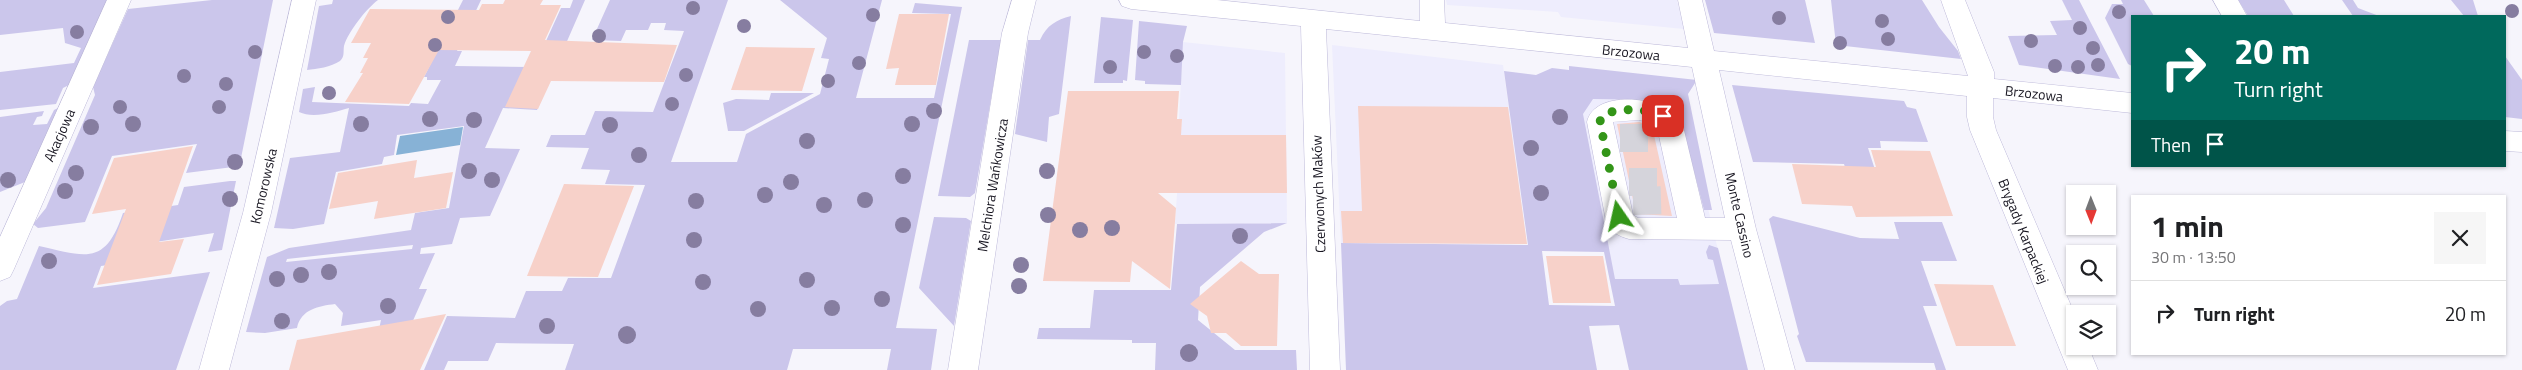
<!DOCTYPE html>
<meta charset="utf-8">
<style>
:root{--surface:#fff;--page:#f6f6f6;--text:#202124;--muted:#757577;--line:#e0e0e0}
body{margin:0;font-family:"Titillium Web",sans-serif;background:var(--page);color:var(--text);height:100vh;display:flex;flex-direction:column;font-size:19px;white-space:nowrap}
*{box-sizing:border-box;margin:0}
p{font-size:16px;color:var(--muted)}
.icon{flex:none;width:28px;height:28px;fill:none;stroke:currentColor;stroke-width:2;stroke-linecap:round;stroke-linejoin:round}
.map{position:relative;flex:1;overflow:hidden}
.sheet{position:absolute;left:2131px;top:195px;width:375px;height:160px;display:flex;flex-direction:column;background:var(--surface);border-radius:0px;box-shadow:0 1px 4px #0004}
.sheet>*{flex:none}
.banner{position:absolute;left:2131px;top:15px;width:375px;height:152px;border-radius:0px;box-shadow:0 1px 4px #0004;background:#00695c;color:#fff;overflow:hidden}
.needle{width:32px;rotate:179deg}
.controls{position:absolute;left:2066px;top:185px;display:grid;gap:10px}
.controls a{display:grid;place-items:center;width:50px;height:50px;border-radius:0px;background:var(--surface);box-shadow:0 1px 4px #0004;font-size:25px}
.pin{position:absolute;display:grid;place-items:center;width:42px;height:42px;color:#fff;margin:-21px;border-radius:10px;box-shadow:0 2px 8px #0006}
.me{position:absolute;width:55px;margin:-28px;rotate:349deg;stroke-linejoin:round;filter:drop-shadow(0 0 4px #0008)}
.turn{display:flex;align-items:center;gap:18px;height:105px;padding:0 20px;font-size:22px}
.turn .icon{width:65px;height:65px;stroke-width:2.5}
.turn b{display:block;font-size:35px;line-height:42px}
.then{display:flex;align-items:center;height:48px;padding:0 20px;background:#0003;gap:10px;font-size:19px}
.round{display:grid;place-items:center;flex:none;width:52px;height:52px;border-radius:0px;background:var(--page)}
.summary{display:flex;align-items:center;justify-content:space-between;height:85px;padding:0 20px}
h1{font-size:30px;font-weight:700;line-height:38px}
ul{padding:0;list-style:none}
li{display:flex;align-items:center;gap:15px;height:65px;padding:0 20px;border-top:1px solid var(--line)}
li div{flex:1}
li b{display:block;font-size:19px}
li em{font-style:normal}
.map>svg:first-child{display:block}
.built{fill:#eeedfd}
.green{fill:#cbc6eb;fill-rule:evenodd}
.water{fill:#87b2d6}
.building{fill:#f7d1c9}
.lines{fill:none;stroke-linecap:round;stroke-linejoin:round}
.minor-tunnel{stroke:#d5d4db;stroke-width:28;stroke-dasharray:28 14;stroke-linecap:butt}
.minor-casing{stroke:#bdb9d9;stroke-width:1}
.minor{fill:#fff;fill-rule:evenodd}
.tree{fill:#867da0}
.route{stroke:#339518;stroke-width:9;stroke-dasharray:0 16.2}
.labels{text-anchor:middle;dominant-baseline:central;stroke-width:4.5;stroke-linejoin:round;paint-order:stroke}
.street-label{font-size:14px;fill:#181621;stroke:#fff}
</style>
<div class="map">
<svg width="2522" height="370" viewBox="0 0 2522 370">
<rect width="100%" height="100%" fill="#f6f5fc"/>
<path class="built" d="M1446 0H1677L1684 29 1561 17 1558 12 1447 5Z
M1183 42 1285 53 1287 223 1175 224 1182 119H1179Z
M1332 45 1503 65 1527 244 1341 243Z
M1572 87 1680 93 1728 291H1612Z"/>
<path class="green" d="M0 0H107L69 85 63 88 56 104 0 110V72L74 63 81 48 65 43 63 28 0 35Z
M212 0H273L240 163 233 167 186 173 197 144 112 156 85 222 38 228 33 224 46 208 95 95 93 87 128 9Z
M333 0H378C366 9 348 32 344 46 343 52 345 56 340 61 331 67 317 69 307 70L319 6 332 4Z
M463 0H481L457 51H462L455 66 530 67 541 52 561 8H570L573 0H585L537 110 503 108 485 148 520 149 490 216 460 218 452 244 421 248 420 254 435 253 419 289H427L404 341 376 344 381 320 341 326 343 313 335 304C319 306 301 309 297 328L265 333 246 332 267 257 289 248 411 230 415 213 449 208 464 126 397 135 394 155 384 157 382 164 336 172 324 224 293 229 274 228 290 158 340 152 349 108C335 112 313 119 299 112L303 89 315 87 312 102 409 106 411 103 428 104 441 80H427V77H424ZM413 245 412 249 286 262 287 259Z
M610 0H728L671 162H737L746 134 820 94 829 59 821 58 827 38 780 0H882L856 98H934L951 14 912 13 915 3 962 7 896 328 937 329 931 370H887L891 349H793L787 370H565L574 344 496 343 488 361H448L444 370H424L447 316 515 318 526 291H562L568 278H611L645 185 605 184 610 170 581 169 589 148 546 147 551 135H585L595 111 653 112 684 31 664 30 666 23H651L648 30H626L621 41 592 40Z
M1705 0H1805L1815 43 1714 33Z
M1831 0H1922L1939 27 1958 51 1961 59 1836 45Z
M2062 0H2079L2120 79 2019 65 2008 36 2057 35 2050 21 2072 20Z
M2121 0H2144L2154 16H2132V66L2128 64 2105 18 2112 4H2123Z
M2238 0H2284L2294 16H2248Z
M2342 0H2353L2358 8 2379 16H2353Z
M2451 0H2473L2478 16H2464Z
M1071 16 1059 114 1049 117 1047 142 1015 134 1028 40H1040C1047 25 1056 20 1071 16Z
M1101 17 1133 20 1127 81 1123 80V83H1094Z
M1139 21 1187 26 1183 42 1181 85 1145 84V81L1135 80Z
M969 40H1001L975 193 970 197 938 196Z
M2505 56 2522 80V119L2505 117Z
M1569 66 1697 80 1688 94 1712 210H1704L1679 113 1655 100 1593 99 1583 114 1615 279H1678L1680 285 1719 284 1713 260 1708 259 1706 252 1709 245 1718 248 1748 370H1629L1619 325 1589 326 1597 370H1346L1341 243 1528 245 1504 71 1536 75 1552 68 1569 70ZM1542 251 1604 252 1615 306 1549 305Z
M1732 85 1904 101 1907 107 1916 109 1928 142 1880 141 1881 148H1868L1887 207H1857L1844 164 1753 162Z
M771 93H814L744 131H728L723 103 736 99 769 100Z
M58 108 25 182 0 192V117L44 111 42 116 37 117 33 125 47 124 54 110Z
M230 181H236L222 250 208 252 214 233 136 245 129 262 101 266 93 288 210 272 176 370H0V306L7 301 17 299 39 246C85 256 105 267 123 213L178 205 184 187Z
M1773 216 1860 238 1899 239 1894 222H1942L1957 261H1921L1937 306H1923L1946 370H1936L1934 363 1806 362 1797 336 1799 334 1769 219Z
M934 217 966 218 971 221 954 326 919 288Z
M1287 223 1264 232 1200 287 1198 320 1235 350H1296L1297 370H1155L1156 343H1132V340L1037 339 1039 328H1090L1094 290H1171L1177 224Z"/>
<path class="water" d="M463 127 460 145 396 155 400 136Z"/>
<path class="building" d="M505 0H543L540 5H561L545 40 677 45 664 82 551 81 538 109 505 107 531 51 439 50 409 104 345 102 363 73H360L368 58H363L371 43H351L370 9 479 10 482 4H503Z
M899 14H949L936 85H895L899 68 886 69Z
M746 47 815 48 802 91 731 90Z
M1068 91H1179L1177 119H1182L1181 135H1286L1287 193H1158L1176 208 1170 289 1132 261 1130 282 1043 281Z
M1358 106 1508 107 1527 244 1343 243 1341 211H1362Z
M1639 122 1652 126 1672 216 1636 214 1617 124Z
M193 146 159 242 184 239 171 274 97 285 126 209 92 214 114 158Z
M1871 150 1930 151 1953 216 1856 217 1852 206 1802 204 1792 164 1876 167Z
M417 160 414 178 453 172 446 208 374 219 378 201 329 209 338 173Z
M564 184 634 186 598 277 527 276Z
M1546 256H1603L1611 303H1553Z
M1241 261 1259 274H1279L1277 346H1241L1226 333H1211L1207 316 1190 304Z
M1934 284 1993 285 2016 346H1956Z
M446 314 420 370H289L297 340Z"/>
<g class="lines">
<path class="minor-tunnel" d="M1620 138H1654
M1629 182H1664
M1633 201 1668 200"/>
<g class="minor-casing">
<path id="minor" d="M107 0H131L14 269 10 277 0 281V237Z
M292 0H316L271 213 229 370H199L243 213Z
M1012 0H1036L1028 33 978 370H948L1002 33Z
M1119 0H1217L1420 21V0H1444L1445 23 1688 48 1678 0H1702L1714 51 1968 76 1941 0H1965L1994 72V79L2132 93V113L1993 98V117L1996 130 2075 315V346H2088L2098 370H2068L1970 130 1967 117V96L1719 70 1756 229 1795 370H1765L1731 240 1629 239C1618 236 1611 232 1606 221L1587 122C1594 88 1668 96 1682 122L1705 218H1725L1692 67 1326 29 1340 370H1310L1301 26 1131 9 1122 6ZM1639 120 1648 122 1657 127 1677 218H1638L1633 215 1613 122Z
M2213 0H2238L2247 16H2222Z
M2505 131 2522 132V152L2505 151Z"/>
</g>
<use href="#minor" class="minor"/>
</g>
<g class="tree">
<circle cx="693" cy="8" r="7"/>
<circle cx="2512" cy="11" r="7"/>
<circle cx="2119" cy="12" r="7"/>
<circle cx="873" cy="15" r="7"/>
<circle cx="448" cy="17" r="7"/>
<circle cx="1779" cy="18" r="7"/>
<circle cx="1882" cy="21" r="7"/>
<circle cx="744" cy="26" r="7"/>
<circle cx="2080" cy="28" r="7"/>
<circle cx="77" cy="32" r="7"/>
<circle cx="599" cy="36" r="7"/>
<circle cx="1888" cy="39" r="7"/>
<circle cx="2031" cy="41" r="7"/>
<circle cx="1840" cy="43" r="7"/>
<circle cx="435" cy="45" r="7"/>
<circle cx="2093" cy="48" r="7"/>
<circle cx="255" cy="52" r="7"/>
<circle cx="1144" cy="52" r="7"/>
<circle cx="1177" cy="56" r="7"/>
<circle cx="859" cy="63" r="7"/>
<circle cx="2098" cy="65" r="7"/>
<circle cx="2055" cy="66" r="7"/>
<circle cx="1110" cy="67" r="7"/>
<circle cx="2078" cy="67" r="7"/>
<circle cx="686" cy="75" r="7"/>
<circle cx="184" cy="76" r="7"/>
<circle cx="828" cy="81" r="7"/>
<circle cx="226" cy="84" r="7"/>
<circle cx="329" cy="93" r="7"/>
<circle cx="672" cy="104" r="7"/>
<circle cx="120" cy="107" r="7"/>
<circle cx="219" cy="107" r="7"/>
<circle cx="934" cy="111" r="8"/>
<circle cx="1560" cy="117" r="8"/>
<circle cx="430" cy="119" r="8"/>
<circle cx="474" cy="120" r="8"/>
<circle cx="133" cy="124" r="8"/>
<circle cx="361" cy="124" r="8"/>
<circle cx="912" cy="124" r="8"/>
<circle cx="610" cy="125" r="8"/>
<circle cx="91" cy="127" r="8"/>
<circle cx="807" cy="141" r="8"/>
<circle cx="1531" cy="148" r="8"/>
<circle cx="639" cy="155" r="8"/>
<circle cx="235" cy="162" r="8"/>
<circle cx="469" cy="171" r="8"/>
<circle cx="1047" cy="171" r="8"/>
<circle cx="76" cy="173" r="8"/>
<circle cx="903" cy="176" r="8"/>
<circle cx="8" cy="180" r="8"/>
<circle cx="492" cy="180" r="8"/>
<circle cx="791" cy="182" r="8"/>
<circle cx="65" cy="191" r="8"/>
<circle cx="1541" cy="193" r="8"/>
<circle cx="765" cy="195" r="8"/>
<circle cx="230" cy="199" r="8"/>
<circle cx="865" cy="200" r="8"/>
<circle cx="696" cy="201" r="8"/>
<circle cx="824" cy="205" r="8"/>
<circle cx="1048" cy="215" r="8"/>
<circle cx="903" cy="225" r="8"/>
<circle cx="1112" cy="228" r="8"/>
<circle cx="1080" cy="230" r="8"/>
<circle cx="1240" cy="236" r="8"/>
<circle cx="694" cy="240" r="8"/>
<circle cx="49" cy="261" r="8"/>
<circle cx="1021" cy="265" r="8"/>
<circle cx="329" cy="272" r="8"/>
<circle cx="301" cy="275" r="8"/>
<circle cx="277" cy="279" r="8"/>
<circle cx="807" cy="280" r="8"/>
<circle cx="703" cy="282" r="8"/>
<circle cx="1019" cy="286" r="8"/>
<circle cx="882" cy="299" r="8"/>
<circle cx="388" cy="306" r="8"/>
<circle cx="832" cy="308" r="8"/>
<circle cx="758" cy="309" r="8"/>
<circle cx="282" cy="321" r="8"/>
<circle cx="547" cy="326" r="8"/>
<circle cx="627" cy="335" r="9"/>
<circle cx="1189" cy="353" r="9"/>
</g>
<g class="lines">
<path class="route" d="M1619 216 1600 122 1601 117C1614 106 1649 109 1663 116"/>
</g>
<g class="labels">
<g class="street-label">
<text transform="translate(1631 52) rotate(6)">Brzozowa</text>
<text transform="translate(2034 93) rotate(6)">Brzozowa</text>
<text transform="translate(59 135) rotate(-66)">Akacjowa</text>
<text transform="translate(992 185) rotate(-81)">Melchiora Wańkowicza</text>
<text transform="translate(263 186) rotate(-77)">Komorowska</text>
<text transform="translate(1318 194) rotate(-92)">Czerwonych Maków</text>
<text transform="translate(1740 215) rotate(77)">Monte Cassino</text>
<text transform="translate(2024 231) rotate(68)">Brygady Karpackiej</text>
</g>
</g>
</svg>
<div class="controls">
<a><svg class="needle" viewBox="-14 -14 28 28"><path d="M0-13l5 13h-10z" fill="#e53935"/><path d="M0 13l5-13h-10z" fill="#757577"/></svg></a>
<a><svg class="icon" aria-label="search" viewBox="0 0 24 24"><circle cx="10" cy="10" r="6"/><path d="M15 15l6 6"/></svg></a>
<a><svg class="icon" aria-label="layers" viewBox="0 0 24 24"><path d="M12 4l9 5-9 5-9-5zM3 14l9 5 9-5"/></svg></a>
</div>
<div class="pin" style="left:1663px;top:116px;background:#d93025"><svg class="icon" aria-label="arrive" viewBox="0 0 24 24"><path d="M6 21V4h12l-3 4 3 4H6"/></svg></div>
<svg class="me" style="left:1619px;top:216px" viewBox="-20 -20 40 40"><path d="M0-17L14 15 0 8-14 15z" fill="#339518" stroke="#fff" stroke-width="4"/></svg>
<div class="banner">
<div class="turn"><svg class="icon" aria-label="right" viewBox="0 0 24 24"><path d="M7 20v-9h11M14 6l5 5-5 5"/></svg><div><b>20 m</b>Turn right</div></div>
<div class="then">Then<svg class="icon" aria-label="arrive" viewBox="0 0 24 24"><path d="M6 21V4h12l-3 4 3 4H6"/></svg></div>
</div>
<section class="sheet">
<div class="summary"><div><h1>1 min</h1><p>30 m · 13:50</p></div><a class="round"><svg class="icon" aria-label="close" viewBox="0 0 24 24"><path d="M6 6l12 12M18 6L6 18"/></svg></a></div>
<ul>
<li><svg class="icon" aria-label="right" viewBox="0 0 24 24"><path d="M7 20v-9h11M14 6l5 5-5 5"/></svg><div><b>Turn right</b></div><em>20 m</em></li>
</ul>
</section>
</div>
